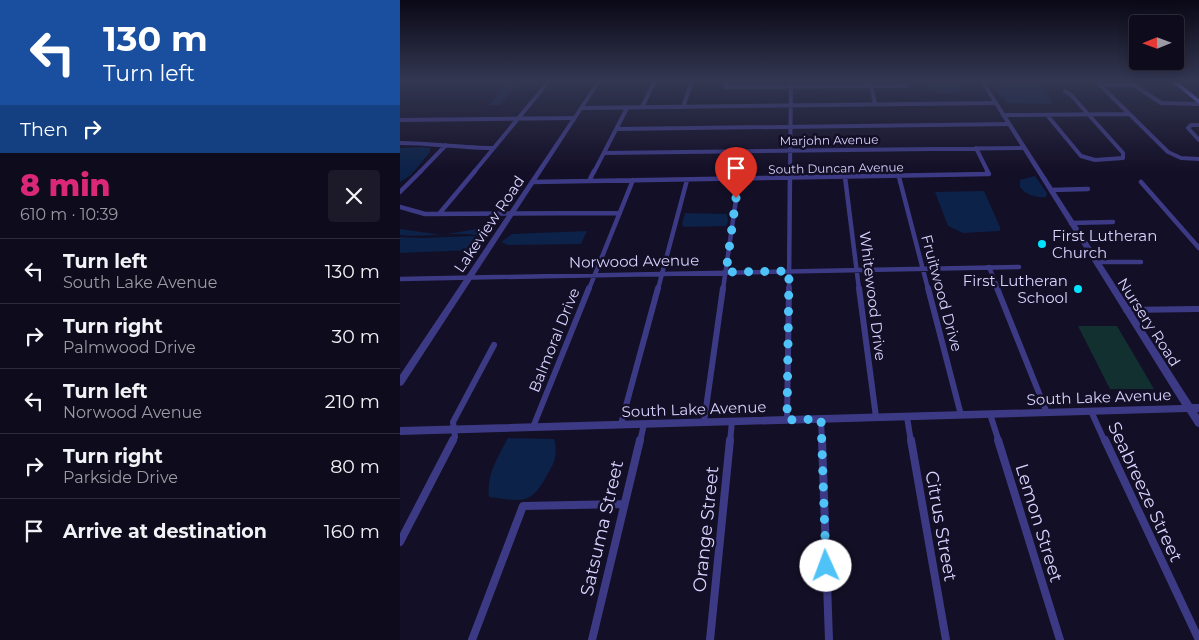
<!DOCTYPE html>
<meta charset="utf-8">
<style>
:root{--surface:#0e0b1c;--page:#1c1929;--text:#f1f3f6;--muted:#9b9ba3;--line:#2e2b3b;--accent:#db2777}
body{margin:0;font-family:Montserrat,sans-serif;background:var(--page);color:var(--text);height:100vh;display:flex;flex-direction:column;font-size:19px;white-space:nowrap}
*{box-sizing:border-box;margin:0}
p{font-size:16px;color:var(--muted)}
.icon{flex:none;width:28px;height:28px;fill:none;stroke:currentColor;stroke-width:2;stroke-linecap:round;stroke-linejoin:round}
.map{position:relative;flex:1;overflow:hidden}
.sheet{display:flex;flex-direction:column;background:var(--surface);width:400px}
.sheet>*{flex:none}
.top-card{background:#1a4fa0;color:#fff;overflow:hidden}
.needle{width:32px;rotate:269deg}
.tools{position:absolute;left:729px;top:15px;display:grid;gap:10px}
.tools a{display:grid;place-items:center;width:55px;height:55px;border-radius:5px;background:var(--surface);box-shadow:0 2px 12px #0003,0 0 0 1px var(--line);font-size:25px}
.pin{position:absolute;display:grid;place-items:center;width:42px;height:42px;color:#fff;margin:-51px -21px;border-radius:50% 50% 50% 0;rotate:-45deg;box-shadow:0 0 5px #0007}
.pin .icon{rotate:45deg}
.me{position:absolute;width:55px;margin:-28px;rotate:358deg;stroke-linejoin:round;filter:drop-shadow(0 0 4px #0008)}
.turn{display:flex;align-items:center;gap:18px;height:105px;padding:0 20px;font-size:22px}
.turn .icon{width:65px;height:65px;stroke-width:2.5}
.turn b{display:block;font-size:35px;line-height:42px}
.then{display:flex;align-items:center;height:48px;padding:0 20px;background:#0003;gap:10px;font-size:19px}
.round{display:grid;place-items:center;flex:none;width:52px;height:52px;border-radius:5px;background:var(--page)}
.overview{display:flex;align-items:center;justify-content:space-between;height:85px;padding:0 20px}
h1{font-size:30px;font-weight:800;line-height:38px;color:var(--accent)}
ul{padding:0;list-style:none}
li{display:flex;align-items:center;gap:15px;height:65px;padding:0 20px;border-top:1px solid var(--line)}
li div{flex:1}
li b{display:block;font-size:19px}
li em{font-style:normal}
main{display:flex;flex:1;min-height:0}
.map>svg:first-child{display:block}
.green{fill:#12302f}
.water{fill:#0c2248}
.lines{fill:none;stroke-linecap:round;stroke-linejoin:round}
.minor-far3{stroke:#3d3a85;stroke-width:4}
.minor-far2{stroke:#3d3a85;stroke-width:4.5}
.minor-far1{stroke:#3d3a85;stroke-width:6}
.minor{stroke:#3d3a85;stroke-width:8}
.tertiary{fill:#3d3a85;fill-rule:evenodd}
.secondary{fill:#6f6bff;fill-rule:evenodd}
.route{stroke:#4fc3f7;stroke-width:9;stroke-dasharray:0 16.2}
.poi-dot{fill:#00e5ff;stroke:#130f26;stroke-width:2}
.labels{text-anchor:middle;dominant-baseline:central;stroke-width:5;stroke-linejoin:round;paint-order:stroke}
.far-street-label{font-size:12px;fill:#d9d4ff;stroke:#130f26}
.street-label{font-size:15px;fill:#d9d4ff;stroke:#130f26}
.poi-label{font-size:15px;fill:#d9d4ff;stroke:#130f26;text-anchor:start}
.near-street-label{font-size:18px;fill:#d9d4ff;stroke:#130f26}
</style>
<main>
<section class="sheet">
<div class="top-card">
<div class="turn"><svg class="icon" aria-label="left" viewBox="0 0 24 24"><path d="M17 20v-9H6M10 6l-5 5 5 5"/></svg><div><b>130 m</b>Turn left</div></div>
<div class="then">Then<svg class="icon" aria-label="right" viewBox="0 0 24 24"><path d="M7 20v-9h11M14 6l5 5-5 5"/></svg></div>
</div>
<div class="overview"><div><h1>8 min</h1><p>610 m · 10:39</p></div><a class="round"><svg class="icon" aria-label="close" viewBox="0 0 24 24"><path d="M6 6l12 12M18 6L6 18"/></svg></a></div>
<ul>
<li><svg class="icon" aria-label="left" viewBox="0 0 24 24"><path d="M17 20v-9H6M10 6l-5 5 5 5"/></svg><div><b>Turn left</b><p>South Lake Avenue</p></div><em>130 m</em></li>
<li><svg class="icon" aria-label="right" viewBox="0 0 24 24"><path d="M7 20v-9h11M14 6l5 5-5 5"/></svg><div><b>Turn right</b><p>Palmwood Drive</p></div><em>30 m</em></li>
<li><svg class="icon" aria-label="left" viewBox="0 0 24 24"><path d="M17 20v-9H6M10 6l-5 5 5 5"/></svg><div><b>Turn left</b><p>Norwood Avenue</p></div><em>210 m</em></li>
<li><svg class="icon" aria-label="right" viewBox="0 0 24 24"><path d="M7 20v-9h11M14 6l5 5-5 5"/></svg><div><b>Turn right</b><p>Parkside Drive</p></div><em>80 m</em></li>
<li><svg class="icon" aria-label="arrive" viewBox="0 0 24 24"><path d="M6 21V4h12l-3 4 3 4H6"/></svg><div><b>Arrive at destination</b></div><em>160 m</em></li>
</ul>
</section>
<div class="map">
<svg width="799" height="640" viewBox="0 0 799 640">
<rect width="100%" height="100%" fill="#130f26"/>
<path class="green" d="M678 326H717L754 389H710Z"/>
<path class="water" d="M529 81H559L560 91C547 93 534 97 527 82Z
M615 82 637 84 652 102 651 104 607 103 594 85Z
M118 83 100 105H89L101 92 98 90 108 85 103 84Z
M24 147 30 148V152L11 175 0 182V148Z
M635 176 647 193 646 197C636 198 626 195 620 187V180Z
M584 191 600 227V231L563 233 548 226 535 192Z
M285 213 327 214 328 221 326 226 284 227 282 224Z
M0 229 42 235 76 229 87 230 83 237C66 230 23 238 0 235Z
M187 231 181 244 108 245 101 242 112 234Z
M73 236 80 237 82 243 73 250 0 253V237L21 238Z
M108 438 154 439C158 454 155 462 147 475 131 506 121 501 89 497 86 475 98 457 108 438Z"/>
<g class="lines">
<path class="minor-far3" d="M327 81 325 87 507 86
M470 81 475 104
M696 81 768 152 781 158 799 159
M699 85H734L761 103 799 104
M242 107 255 81
M283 107 292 81
M181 108 596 103
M603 115 729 114
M647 115 681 156 695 160 723 158V153L671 95 665 91
M0 120 174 118
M799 125H791L788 128 799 140
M216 129 609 124
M0 143C31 143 62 148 93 148
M576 148 588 172
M204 153 624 148
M20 172 46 145
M74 172 149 81
M194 172 227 108
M390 172 391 81"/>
<path class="minor-far2" d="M445 177 459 289
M499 177 528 289
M189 181 194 171
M132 182 589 174 587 171
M741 182 799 248
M651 190 688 189
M0 192 21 171
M0 207 25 214 220 213
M39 214 75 171
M671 223 713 222
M696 262H741
M589 267 598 289
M0 279 619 267
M189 289 233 180
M258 289 287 180
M323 289 339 179
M389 289 390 171"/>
<path class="minor-far1" d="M459 288 476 417
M528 288 561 415
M597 288 647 413
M726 310 799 309
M691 411 705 442
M590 414 599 442
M507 417 511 442
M421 419 422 442
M387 420 389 288
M304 422 323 288
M221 424 258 288
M133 427 189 288
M53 442 55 437 53 422 94 345
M240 442 244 424
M330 442 332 421"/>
<path class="minor" d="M422 440 429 640
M511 440 546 640
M598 440 660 640
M705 440 799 640
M0 542 53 440
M72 640 123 506 224 504
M192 640 240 440
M310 640 330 440"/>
<path class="tertiary" d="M197 81H201L3 385 0 386V375Z
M580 81H584L792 404H799V412H797L799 415V427L796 426 787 412 0 435V427L782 405Z"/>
<path class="secondary" d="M771 81H776L799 99V104Z"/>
</g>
<linearGradient id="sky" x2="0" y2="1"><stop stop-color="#0a0815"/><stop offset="0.47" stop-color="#333752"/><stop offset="1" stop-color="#333752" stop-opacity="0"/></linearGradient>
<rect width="799" height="171" fill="url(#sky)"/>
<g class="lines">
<path class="route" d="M336 198 326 272 389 271 387 420 421 419 426 566"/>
</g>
<g class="poi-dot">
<circle cx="642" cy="244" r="5"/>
<circle cx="678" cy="289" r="5"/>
</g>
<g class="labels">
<g class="far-street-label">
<text transform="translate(429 140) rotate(-1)">Marjohn Avenue</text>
<text transform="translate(436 168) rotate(-1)">South Duncan Avenue</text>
</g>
<g class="street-label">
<text transform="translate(89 224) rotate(-56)">Lakeview Road</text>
<text transform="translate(234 261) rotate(-1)">Norwood Avenue</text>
<text transform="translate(542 293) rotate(75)">Fruitwood Drive</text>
<text transform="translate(473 296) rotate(83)">Whitewood Drive</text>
<text transform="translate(749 322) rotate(57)">Nursery Road</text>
<text transform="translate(154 340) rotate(-68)">Balmoral Drive</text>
<text transform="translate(699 397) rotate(-2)">South Lake Avenue</text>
<text transform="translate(294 409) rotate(-2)">South Lake Avenue</text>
</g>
<g class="poi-label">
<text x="652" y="235">First Lutheran<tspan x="652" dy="17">Church</tspan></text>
<text x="668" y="280" text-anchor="end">First Lutheran<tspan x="668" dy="17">School</tspan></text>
</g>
<g class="near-street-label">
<text transform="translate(745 492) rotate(65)">Seabreeze Street</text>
<text transform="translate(639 523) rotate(73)">Lemon Street</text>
<text transform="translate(541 526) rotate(80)">Citrus Street</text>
<text transform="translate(202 528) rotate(-77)">Satsuma Street</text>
<text transform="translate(306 529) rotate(-84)">Orange Street</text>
</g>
</g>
</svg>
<div class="tools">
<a><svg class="needle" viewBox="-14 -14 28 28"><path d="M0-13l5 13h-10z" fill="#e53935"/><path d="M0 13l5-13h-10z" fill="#9b9ba3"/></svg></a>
</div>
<div class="pin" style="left:336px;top:198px;background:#d93025"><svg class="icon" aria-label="arrive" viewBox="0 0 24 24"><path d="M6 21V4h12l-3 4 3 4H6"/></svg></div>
<svg class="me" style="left:426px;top:566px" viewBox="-20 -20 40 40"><circle r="19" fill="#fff"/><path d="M0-13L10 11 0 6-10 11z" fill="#4fc3f7"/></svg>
</div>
</main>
